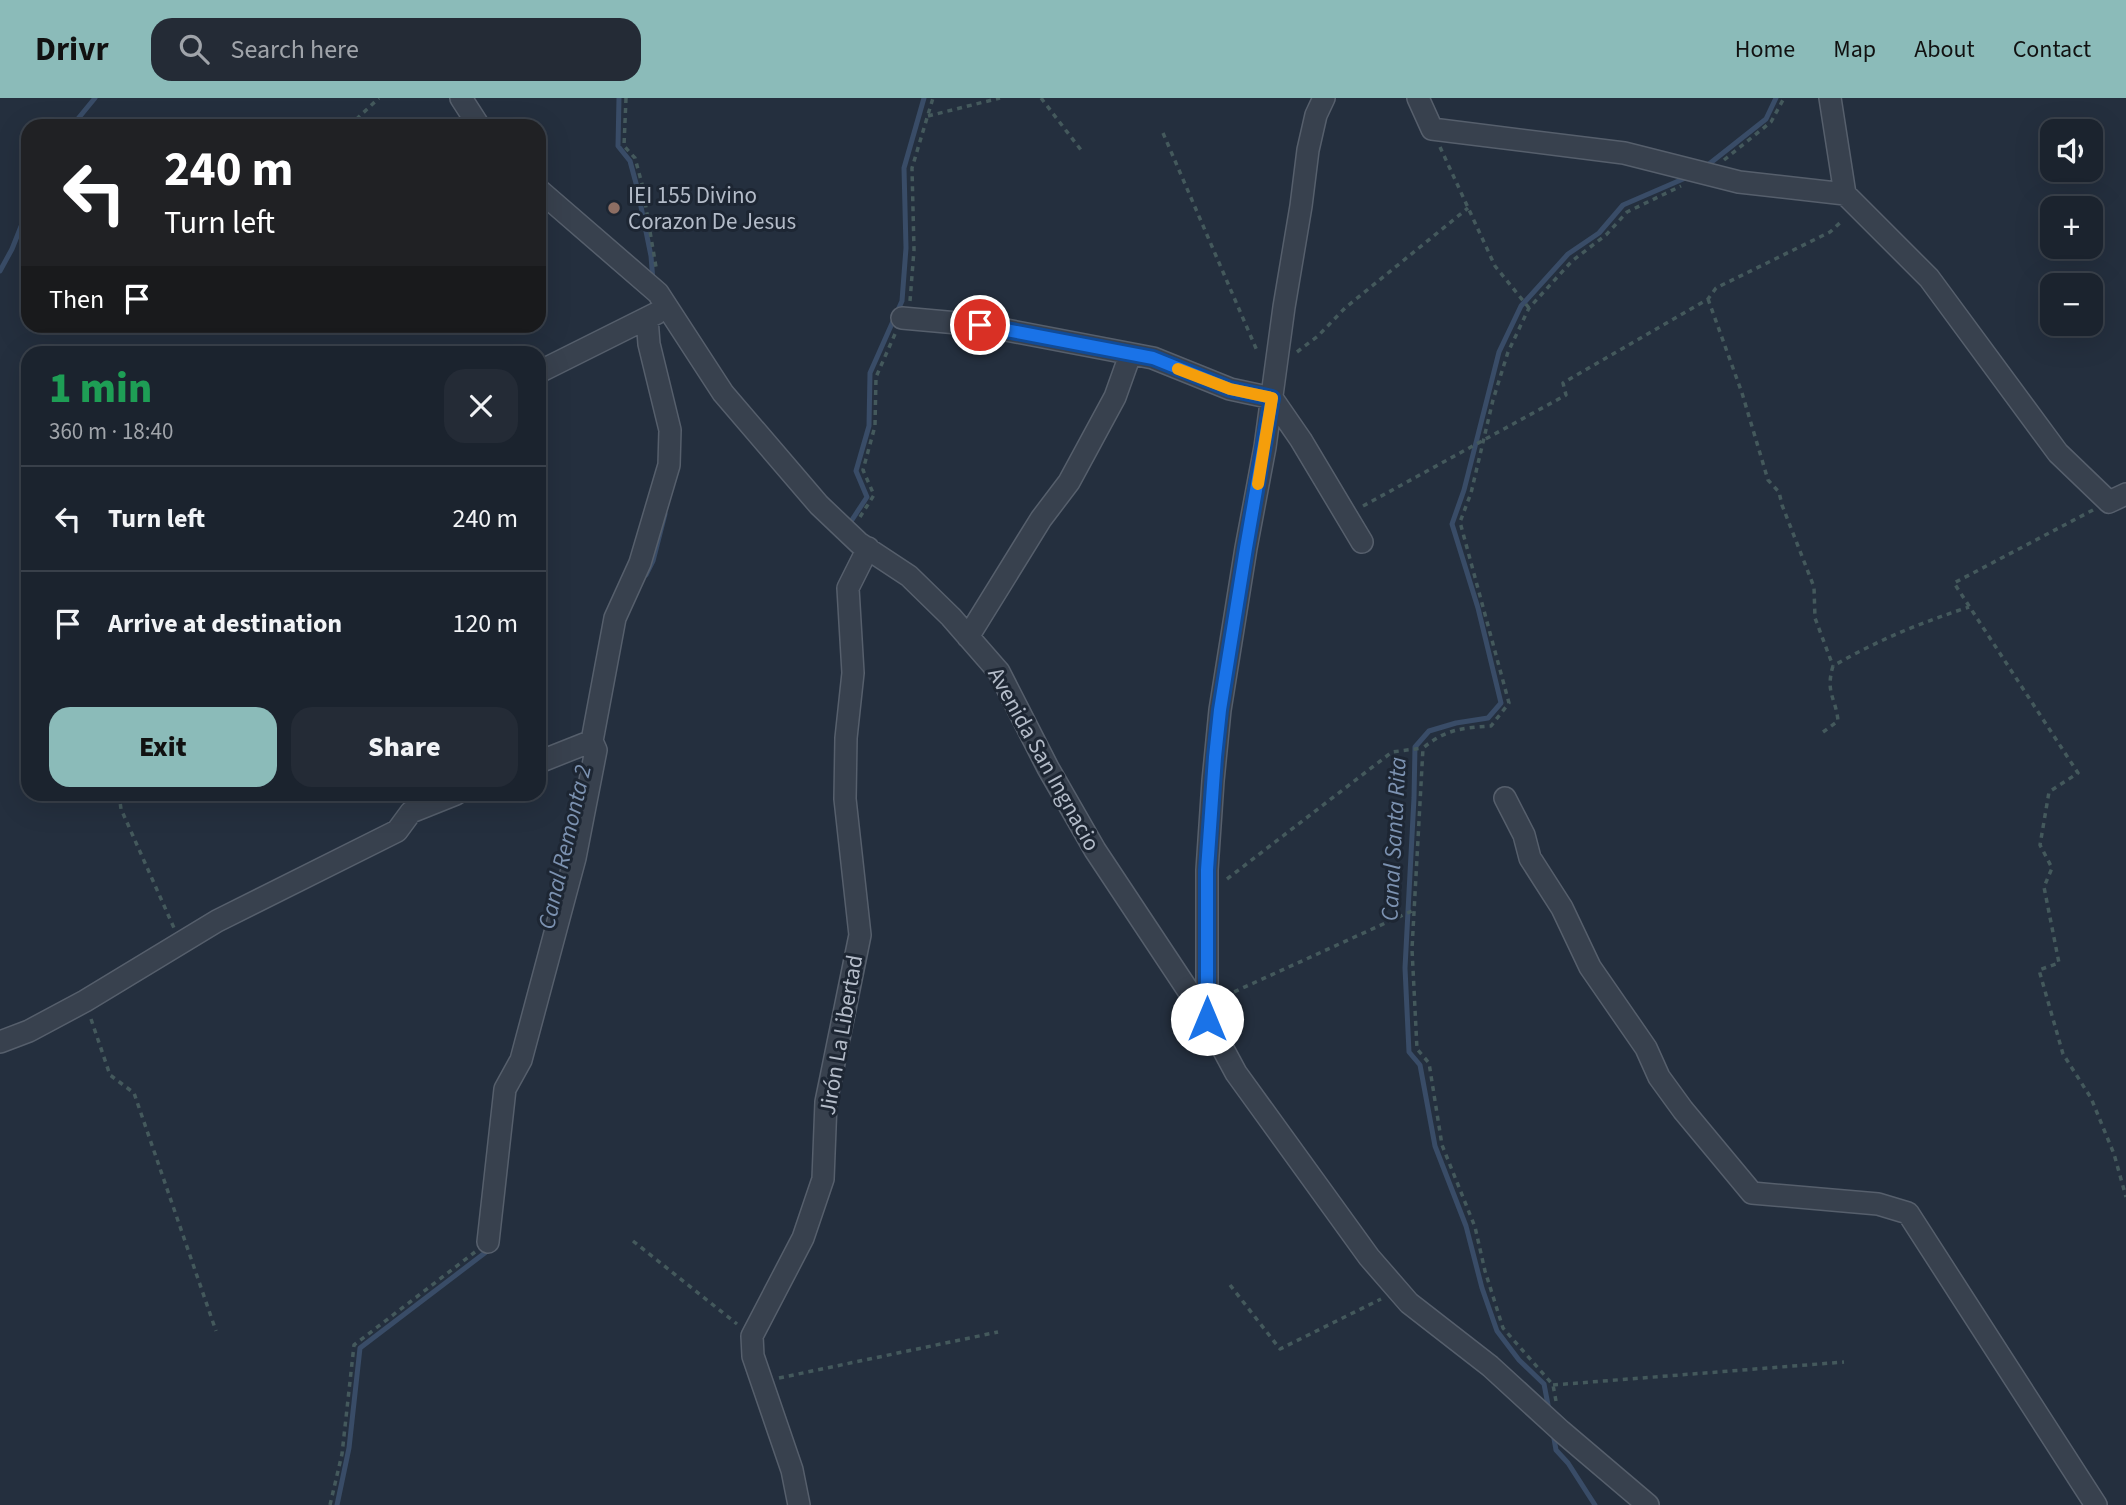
<!DOCTYPE html>
<meta charset="utf-8">
<style>
:root{--surface:#1b232e;--page:#242b36;--text:#f1f3f6;--muted:#a0a4aa;--line:#39404a;--accent:#8bbbb9}
body{margin:0;font-family:"Source Sans 3",sans-serif;background:var(--page);color:var(--text);height:100vh;display:flex;flex-direction:column;font-size:26px;white-space:nowrap}
*{box-sizing:border-box;margin:0}
p{font-size:23px;color:var(--muted)}
.icon{flex:none;width:38px;height:38px;fill:none;stroke:currentColor;stroke-width:2;stroke-linecap:round;stroke-linejoin:round}
.map{position:relative;flex:1;overflow:hidden}
.panel{position:absolute;left:21px;top:248px;width:525px;height:455px;display:flex;flex-direction:column;background:var(--surface);border-radius:21px;box-shadow:0 7px 28px #0002,0 0 0 2px var(--line)}
.panel>*{flex:none}
.hud{position:absolute;left:21px;top:21px;width:525px;height:214px;border-radius:21px;box-shadow:0 7px 28px #0002,0 0 0 2px var(--line);background:#202124;color:#fff;overflow:hidden}
.buttons{position:absolute;left:2040px;top:21px;display:grid;gap:14px}
.buttons a{display:grid;place-items:center;width:63px;height:63px;border-radius:14px;background:var(--surface);box-shadow:0 7px 28px #0002,0 0 0 2px var(--line);font-size:35px}
.pin{position:absolute;display:grid;place-items:center;width:60px;height:60px;color:#fff;margin:-30px;border:4px solid #fff;border-radius:50%;box-shadow:0 2px 7px #0007}
.me{position:absolute;width:77px;margin:-38px;rotate:0deg;stroke-linejoin:round;filter:drop-shadow(0 0 5px #0008)}
.turn{display:flex;align-items:center;gap:24px;height:147px;padding:0 28px;font-size:32px}
.turn .icon{width:91px;height:91px;stroke-width:2.5}
.turn b{display:block;font-size:49px;line-height:60px}
.then{display:flex;align-items:center;height:66px;padding:0 28px;background:#0003;gap:14px;font-size:26px}
.round{display:grid;place-items:center;flex:none;width:74px;height:74px;border-radius:21px;background:var(--page)}
.overview{display:flex;align-items:center;justify-content:space-between;height:119px;padding:0 28px}
h1{font-size:42px;font-weight:800;line-height:52px;color:#1e9e55}
.cta{display:flex;gap:14px;margin-top:auto;padding:14px 28px}
.cta a{flex:1;height:80px;border-radius:21px;background:var(--accent);color:#111;font-size:28px;font-weight:800;line-height:80px;text-align:center}
.cta a+a{background:var(--page);color:var(--text)}
ul{padding:0;list-style:none}
li{display:flex;align-items:center;gap:21px;height:105px;padding:0 28px;border-top:2px solid var(--line)}
li div{flex:1}
li b{display:block;font-size:26px}
li em{font-style:normal}
header{display:flex;align-items:center;gap:42px;box-sizing:border-box;height:98px;padding:0 35px;background:var(--accent);color:#111}
header strong{font-size:33px}
nav{display:flex;gap:38px;margin-inline-start:auto;font-size:24px}
.search{width:490px;height:63px;background:var(--page);display:flex;align-items:center;gap:18px;box-sizing:border-box;padding:0 24px;border-radius:21px;color:var(--muted);font-size:26px}
.map>svg:first-child{display:block}
.lines{fill:none;stroke-linecap:round;stroke-linejoin:round}
.stream{stroke:#394c67;stroke-width:5}
.minor-casing{stroke:#565f6c;stroke-width:24}
.path{stroke:#44595c;stroke-width:3.5;stroke-dasharray:5 5;stroke-linecap:butt}
.minor{stroke:#38414e;stroke-width:21}
.route-casing{stroke:#114b97;stroke-width:18}
.route{stroke:#1a73e8;stroke-width:12}
.slow{stroke:#f59e0b;stroke-width:12}
.education-dot{fill:#8d6e63;stroke:#1d2633;stroke-width:2.5}
.labels{text-anchor:middle;dominant-baseline:central;stroke-width:6;stroke-linejoin:round;paint-order:stroke}
.poi-label{font-size:23px;fill:#b4bcc9;stroke:#1d2633;text-anchor:start}
.street-label{font-size:23px;fill:#b4bcc9;stroke:#1d2633}
.water-label{font-size:24px;font-style:italic;fill:#7c92b1;stroke:#1d2633}
</style>
<header>
<strong>Drivr</strong>
<div class="search"><svg class="icon" aria-label="search" viewBox="0 0 24 24"><circle cx="10" cy="10" r="6"/><path d="M15 15l6 6"/></svg>Search here</div>
<nav><a>Home</a><a>Map</a><a>About</a><a>Contact</a></nav>
</header>
<div class="map">
<svg width="2126" height="1407" viewBox="0 0 2126 1407">
<rect width="100%" height="100%" fill="#242f3e"/>
<g class="lines">
<path class="stream" d="M619 0 618 48 630 63 637 89 651 158 653 183
M72 28 95 0
M1704 70 1766 21 1776 0
M0 173 12 151 28 111
M848 428 867 399 856 373 869 328 870 275 902 203 906 150 904 70 924 0
M646 477 653 463 665 416
M1549 1312 1544 1286 1519 1262 1497 1233 1482 1190 1466 1128 1435 1048 1420 967 1409 954 1405 870 1414 700 1415 649 1429 633 1456 625 1488 620 1501 605 1478 510 1452 426 1464 392 1499 254 1521 208 1568 156 1599 135 1623 107 1690 78
M1553 1335 1556 1352 1568 1365 1595 1407
M337 1407 349 1350 360 1250 490 1151"/>
<g class="minor-casing">
<path id="minor" d="M461 0 479 28
M1418 0 1432 31 1624 55 1739 84 1845 96
M1830 0 1845 96 1929 180 2058 355 2109 404 2126 396
M539 92 658 195 723 295 819 407 859 445 909 478 951 519 999 574 1048 670 1095 752 1207 921 1236 975 1369 1159 1409 1205 1490 1268 1561 1333 1648 1407
M902 220 980 227 1153 260 1230 291 1272 300 1301 342 1362 444
M539 274 657 215
M968 539 1041 421 1069 384 1115 299 1130 257
M539 664 592 643
M1505 700 1524 737 1530 760 1562 810 1590 869 1646 950 1659 979 1683 1012 1752 1095 1878 1106 1908 1115 2096 1407
M1207 921V772L1213 683 1220 612 1246 450 1265 349 1284 209 1301 108 1308 52 1316 17 1324 0
M0 944 29 933 85 903 217 823 397 733 411 714 456 696
M488 1144 505 991 521 962 575 760 596 652 592 643 615 520 640 465 669 367 670 332 649 246 647 220
M799 1407 792 1372 753 1258 752 1238 803 1140 823 1081 826 1004 860 837 845 701 846 640 853 575 848 490 868 450"/>
</g>
<path class="path" d="M626 0 624 48 635 60 642 86 656 169
M1041 0 1081 52
M928 18 1000 0
M349 28 379 0
M1163 35 1258 255
M1440 49 1495 168 1529 210
M1724 62 1771 24 1784 0
M1708 201 1742 295 1768 382 1779 394 1782 407 1814 489 1815 520 1833 568
M910 203 914 152 912 70 933 0
M1297 254 1318 238 1345 210 1468 110
M1363 408 1566 297 1563 285 1708 201 1716 190 1830 134 1843 122
M2093 412 1954 485 2078 675 2049 694 2040 747 2052 770 2044 789 2059 865 2039 872 2063 956 2091 1000 2114 1056 2126 1099
M860 419 874 397 863 372 875 328 876 279 895 236
M1823 634 1838 623C1836 600 1825 595 1833 568 1878 542 1920 525 1969 509
M119 696 121 711 174 830
M1227 781 1392 654 1423 650
M1225 898 1414 812
M91 921 110 977 134 995 216 1233
M633 1143 737 1226
M1230 1187 1280 1251 1381 1201
M779 1280 998 1234
M1553 1287 1844 1264
M1556 1303 1553 1287 1503 1230 1485 1173 1475 1129 1442 1047 1429 965 1417 951 1412 851 1423 650C1446 631 1462 630 1491 628L1509 605 1460 424 1471 395 1493 302 1508 254 1529 210 1572 163 1606 137 1627 114 1681 88
M330 1407 342 1356 354 1247 475 1154"/>
<use href="#minor" class="minor"/>
</g>
<g class="lines">
<g class="route-casing">
<path id="route" d="M980 227 1153 260 1230 291 1272 300 1246 450 1220 612 1215 659 1207 772V921"/>
</g>
<use href="#route" class="route"/>
<path class="slow" d="M1178 271 1230 291 1272 300 1258 386"/>
</g>
<circle class="education-dot" cx="614" cy="110" r="7"/>
<g class="labels">
<g class="poi-label">
<text x="628" y="97">IEI 155 Divino<tspan x="628" dy="26">Corazon De Jesus</tspan></text>
</g>
<g class="street-label">
<text transform="translate(1044 661) rotate(61)">Avenida San Ingnacio</text>
<text transform="translate(841 937) rotate(-80)">Jirón La Libertad</text>
</g>
<g class="water-label">
<text transform="translate(1394 741) rotate(-87)">Canal Santa Rita</text>
<text transform="translate(565 749) rotate(-77)">Canal Remonta 2</text>
</g>
</g>
</svg>
<div class="buttons">
<a><svg class="icon" aria-label="sound" viewBox="0 0 24 24"><path d="M4 9h4l5-4v14l-5-4H4zM17 9q2 3 0 6"/></svg></a>
<a>+</a>
<a>−</a>
</div>
<div class="pin" style="left:980px;top:227px;background:#d93025"><svg class="icon" aria-label="arrive" viewBox="0 0 24 24"><path d="M6 21V4h12l-3 4 3 4H6"/></svg></div>
<svg class="me" style="left:1207px;top:921px" viewBox="-20 -20 40 40"><circle r="19" fill="#fff"/><path d="M0-13L10 11 0 6-10 11z" fill="#1a73e8"/></svg>
<div class="hud">
<div class="turn"><svg class="icon" aria-label="left" viewBox="0 0 24 24"><path d="M17 20v-9H6M10 6l-5 5 5 5"/></svg><div><b>240 m</b>Turn left</div></div>
<div class="then">Then<svg class="icon" aria-label="arrive" viewBox="0 0 24 24"><path d="M6 21V4h12l-3 4 3 4H6"/></svg></div>
</div>
<section class="panel">
<div class="overview"><div><h1>1 min</h1><p>360 m · 18:40</p></div><a class="round"><svg class="icon" aria-label="close" viewBox="0 0 24 24"><path d="M6 6l12 12M18 6L6 18"/></svg></a></div>
<ul>
<li><svg class="icon" aria-label="left" viewBox="0 0 24 24"><path d="M17 20v-9H6M10 6l-5 5 5 5"/></svg><div><b>Turn left</b></div><em>240 m</em></li>
<li><svg class="icon" aria-label="arrive" viewBox="0 0 24 24"><path d="M6 21V4h12l-3 4 3 4H6"/></svg><div><b>Arrive at destination</b></div><em>120 m</em></li>
</ul>
<div class="cta"><a>Exit</a><a>Share</a></div>
</section>
</div>
